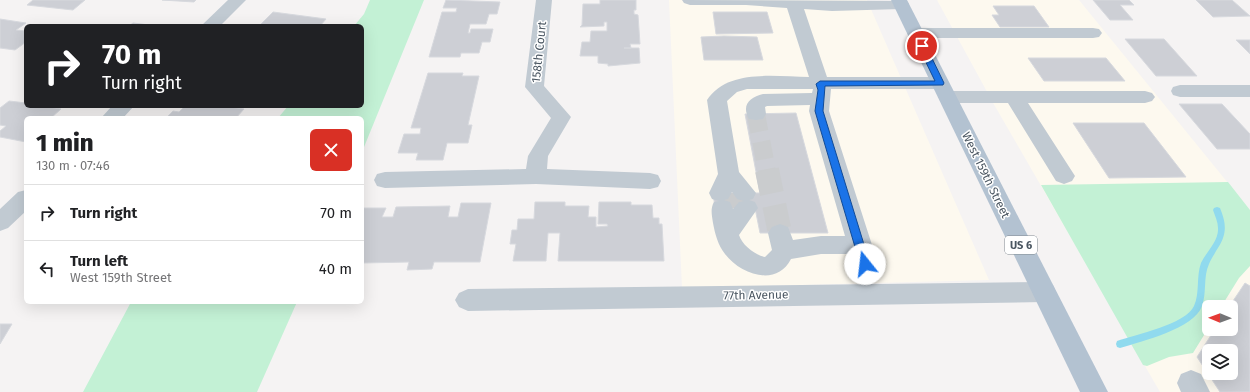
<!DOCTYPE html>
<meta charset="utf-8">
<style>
:root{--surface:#fff;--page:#f6f6f6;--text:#202124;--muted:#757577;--line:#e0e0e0}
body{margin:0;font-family:"Fira Sans",sans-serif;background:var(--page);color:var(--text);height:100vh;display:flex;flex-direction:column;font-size:15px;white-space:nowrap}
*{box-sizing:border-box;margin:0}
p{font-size:13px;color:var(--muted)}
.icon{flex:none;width:22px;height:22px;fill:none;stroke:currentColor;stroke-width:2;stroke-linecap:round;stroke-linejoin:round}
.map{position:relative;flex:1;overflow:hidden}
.details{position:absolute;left:24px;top:116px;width:340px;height:188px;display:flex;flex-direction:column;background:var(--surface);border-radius:6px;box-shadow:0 4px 16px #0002}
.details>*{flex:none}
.hud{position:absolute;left:24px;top:24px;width:340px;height:84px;border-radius:6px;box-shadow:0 4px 16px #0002;background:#202124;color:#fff;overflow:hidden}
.needle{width:26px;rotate:271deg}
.buttons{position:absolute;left:1202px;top:300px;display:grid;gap:8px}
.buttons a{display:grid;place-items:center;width:36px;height:36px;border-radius:6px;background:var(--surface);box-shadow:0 4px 16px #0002;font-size:20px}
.pin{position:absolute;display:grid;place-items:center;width:34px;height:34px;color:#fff;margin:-17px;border:2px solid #fff;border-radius:50%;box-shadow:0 1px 4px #0007}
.me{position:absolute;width:44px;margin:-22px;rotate:344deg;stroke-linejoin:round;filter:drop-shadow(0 0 3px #0008)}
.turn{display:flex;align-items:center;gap:14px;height:84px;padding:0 12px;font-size:18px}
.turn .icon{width:52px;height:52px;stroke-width:2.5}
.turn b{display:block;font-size:28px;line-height:34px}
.round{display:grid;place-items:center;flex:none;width:42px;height:42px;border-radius:6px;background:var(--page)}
.overview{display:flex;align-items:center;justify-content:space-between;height:68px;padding:0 12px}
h1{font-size:24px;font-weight:800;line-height:30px}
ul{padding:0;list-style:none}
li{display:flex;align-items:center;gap:12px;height:56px;padding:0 12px;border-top:1px solid var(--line)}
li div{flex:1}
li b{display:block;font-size:15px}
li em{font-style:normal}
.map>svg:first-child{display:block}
.commercial{fill:#fdf9ef;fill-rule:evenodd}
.green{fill:#c3f1d5}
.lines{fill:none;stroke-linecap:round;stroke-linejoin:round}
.stream{fill:#90daee;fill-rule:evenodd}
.building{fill:#cdcfd5;stroke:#d7d9de;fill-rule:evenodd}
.minor-tunnel-far1{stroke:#caccce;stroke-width:18;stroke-dasharray:18 10;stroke-linecap:butt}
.minor-tunnel{stroke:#caccce;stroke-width:24;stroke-dasharray:24 12;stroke-linecap:butt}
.minor{fill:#c1cad2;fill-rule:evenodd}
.major{fill:#b3c2d1;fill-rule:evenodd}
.route{fill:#1a73e8;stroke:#114b97}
.labels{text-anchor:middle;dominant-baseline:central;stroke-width:3;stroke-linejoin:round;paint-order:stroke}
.shield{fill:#fff;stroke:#808990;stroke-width:1}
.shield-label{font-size:11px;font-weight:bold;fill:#4a5661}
.street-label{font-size:12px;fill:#4a5661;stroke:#fff}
</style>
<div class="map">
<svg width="1250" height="392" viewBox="0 0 1250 392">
<rect width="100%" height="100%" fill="#f5f3f3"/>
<path class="commercial" d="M669 0H867L989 280 682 288Z
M937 0H1079L1250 210V392H1160L992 101ZM1209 307H1231V329H1209ZM1209 351H1231V373H1209Z"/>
<path class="green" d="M370 0H424L362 152V118H278L288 106H362V26H354L364 14Z
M1228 182 1250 210V266L1239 278 1221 307H1209V327L1193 353 1169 357 1147 366 1143 365 1041 185Z
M131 302H297L257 392H83Z"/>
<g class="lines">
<path class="stream" d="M1217 207 1220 208C1227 225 1227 235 1216 251 1214 255 1211 259 1209 264 1203 277 1207 292 1202 306 1194 329 1142 341 1120 348L1117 347 1116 344 1117 341C1135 335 1186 324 1194 306 1200 293 1196 277 1201 263 1206 252 1219 241 1218 228 1218 222 1215 216 1213 210L1214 208Z"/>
</g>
<path class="building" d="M33 0H85L73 10 27 5Z
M162 0H196L194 2Z
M446 0 500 2 497 14H489L486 24H470L468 33H470L471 29H493L490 42H482L479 53H461L460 57H429L442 12H456L457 8H443Z
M600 0H636V10H634V14L638 15 640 44H630L631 48H624H639L640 63 608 66V64L598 63V56H580L582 42H590L591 31H607V22H604V26L580 27 582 25 583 4H600Z
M1093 0H1129L1134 5H1120L1133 20H1110Z
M1196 0H1232L1250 16 1213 17Z
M993 6H1034L1049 27H1000L992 15H999Z
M273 12 326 19 320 26H259Z
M713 12H767L773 33 716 34Z
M0 19 26 23 16 30 26 31V42L15 50 0 48Z
M133 23 157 26H129Z
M724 36 757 37 763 60H704L701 37Z
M1125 39H1164L1197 76H1156Z
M1236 40H1250V54Z
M1028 58H1106L1125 81H1044Z
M428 73H463L462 76H479L468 125H472L468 143H447L443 160H416L418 153H398L404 134H420L421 128H411Z
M9 101 26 103V106H43L61 109 51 118H26V142L0 137V131L6 126 0 125V108Z
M1179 104H1222L1250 134V149H1217Z
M185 106H223L244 109 236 118H166L173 111 179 112Z
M796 113 828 233H760L755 208H715L713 193H760L745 114Z
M1073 123H1144L1186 177 1109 178Z
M535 202H565V206H589L588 217H596V227L608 226 607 224H598L599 202H631V205H652L653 218H659V224H662L664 261H558L560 233H548L546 261H513L516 244H510L512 230H517L518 219H534Z
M461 203H491L480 262H434L432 269 407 270 409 262 362 263V208H386L382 217H393L396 207 450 206 448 217H458Z
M1245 283 1250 286V392H1220L1197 357 1215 329H1231V307H1229ZM1209 351H1231V373H1209Z
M0 324H12L0 344Z"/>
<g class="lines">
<path class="minor-tunnel-far1" d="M756 114 767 171"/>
<path class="minor-tunnel" d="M767 170 780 233
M732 193 735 208"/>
<path class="minor" d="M228 0H246L220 26H201Z
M536 0H552L544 86 571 117 548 156 547 169 650 173 658 175 661 181 658 187 650 189 536 184 385 188 377 186 374 180 377 174 385 172 526 169 528 156 551 118 525 87Z
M682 0 907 1 909 4 907 7 901 9 832 11 804 9 827 77H940L947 79 949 83 947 87 940 89H831L829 111 872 245 877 264 873 271 865 274 857 271 850 254H821L791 259C777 287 741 275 725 254 718 245 715 234 713 223 712 215 710 209 714 202L719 201 712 199 709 193 718 174 707 100C728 68 776 77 809 77L787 8 746 5H690L684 3ZM747 89H813L812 93 763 94C750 97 741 105 749 119L756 120 763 119 766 114 765 107 767 106 810 105 809 111 845 236H821L793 240 788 227 780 224 772 227 768 233 772 250 765 257C755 255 742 245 739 235L758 208 755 202 749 200 753 199 756 193 739 172 727 101 737 92ZM732 192 737 199 744 201 739 202 733 209 730 202 724 200 728 199Z
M916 28H1093L1099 29 1102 33 1099 37 1093 38H916L910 37 907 33 910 29Z
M1180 85H1250V97H1180L1173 95 1171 91 1173 87Z
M948 91H1145L1152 93 1155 97 1152 101 1145 103H1028L1075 176 1072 181 1064 184 1056 181 1008 103H948L941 101 938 97 941 93Z
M112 106H134L123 118H101Z
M26 190V211L8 228 0 231V209L18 192Z
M1044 282 1053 285 1056 292 1053 299 1044 302 468 311 459 307 455 300 459 293 468 289Z
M1191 370 1201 374 1210 392H1181L1177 383 1181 374Z"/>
<path class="major" d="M891 0H907L1108 392H1080Z"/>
</g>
<path class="route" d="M919 44 926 46 944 83 943 85 825 86 823 111 870 264 865 268 860 264 815 111 818 90 816 84 820 81H935L918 46Z"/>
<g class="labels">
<rect class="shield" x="1005" y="236" width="32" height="18" rx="3"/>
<g class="shield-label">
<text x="1021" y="245">US 6</text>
</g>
<g class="street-label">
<text transform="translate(539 52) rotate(-84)">158th Court</text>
<text transform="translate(986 175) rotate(64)">West 159th Street</text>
<text transform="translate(756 295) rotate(-1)">77th Avenue</text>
</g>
</g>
</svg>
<div class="buttons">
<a><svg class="needle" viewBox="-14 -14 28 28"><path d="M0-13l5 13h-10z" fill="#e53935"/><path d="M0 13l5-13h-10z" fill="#757577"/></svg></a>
<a><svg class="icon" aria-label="layers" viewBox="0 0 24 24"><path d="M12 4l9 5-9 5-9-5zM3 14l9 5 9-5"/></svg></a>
</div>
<div class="pin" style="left:922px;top:46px;background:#d93025"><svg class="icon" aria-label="arrive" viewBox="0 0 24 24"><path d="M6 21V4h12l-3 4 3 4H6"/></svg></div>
<svg class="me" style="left:865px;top:264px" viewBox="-20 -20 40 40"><circle r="19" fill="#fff"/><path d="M0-13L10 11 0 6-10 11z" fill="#1a73e8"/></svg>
<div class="hud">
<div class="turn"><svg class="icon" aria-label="right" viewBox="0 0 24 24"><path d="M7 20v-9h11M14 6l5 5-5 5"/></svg><div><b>70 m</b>Turn right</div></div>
</div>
<section class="details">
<div class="overview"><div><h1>1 min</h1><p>130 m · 07:46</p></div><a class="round" style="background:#d93025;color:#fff"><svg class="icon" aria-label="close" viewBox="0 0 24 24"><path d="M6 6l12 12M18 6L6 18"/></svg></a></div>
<ul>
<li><svg class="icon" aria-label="right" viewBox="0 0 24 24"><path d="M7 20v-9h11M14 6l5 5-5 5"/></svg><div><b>Turn right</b></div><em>70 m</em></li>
<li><svg class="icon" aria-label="left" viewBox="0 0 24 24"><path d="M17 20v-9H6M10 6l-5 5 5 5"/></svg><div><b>Turn left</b><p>West 159th Street</p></div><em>40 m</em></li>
</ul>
</section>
</div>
